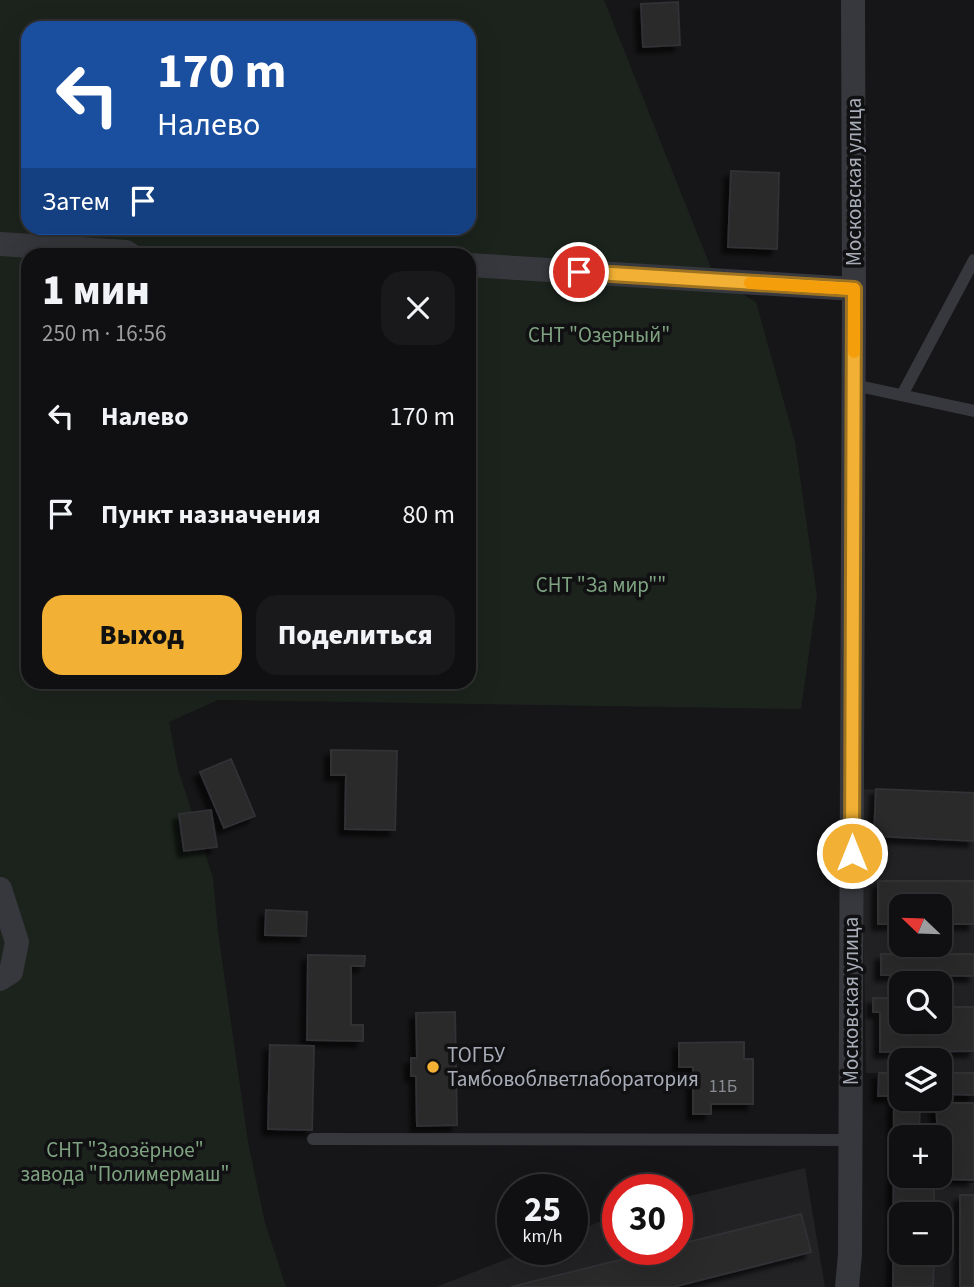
<!DOCTYPE html>
<html lang="ru">
<meta charset="utf-8">
<style>
:root{--surface:#101012;--page:#19191b;--text:#f1f3f6;--muted:#9c9d9f;--line:#303032;--accent:#f2b134}
body{margin:0;font-family:"Source Sans 3",sans-serif;background:var(--page);color:var(--text);height:100vh;display:flex;flex-direction:column;font-size:26px;white-space:nowrap}
*{box-sizing:border-box;margin:0}
p{font-size:23px;color:var(--muted)}
.icon{flex:none;width:38px;height:38px;fill:none;stroke:currentColor;stroke-width:2;stroke-linecap:round;stroke-linejoin:round}
.map{position:relative;flex:1;overflow:hidden}
.sheet{position:absolute;left:21px;top:248px;width:455px;height:441px;display:flex;flex-direction:column;background:var(--surface);border-radius:21px;box-shadow:0 7px 28px #0002,0 0 0 2px var(--line)}
.sheet>*{flex:none}
.top-card{position:absolute;left:21px;top:21px;width:455px;height:214px;border-radius:21px;box-shadow:0 7px 28px #0002,0 0 0 2px var(--line);background:#1a4fa0;color:#fff;overflow:hidden}
.needle{width:46px;rotate:293deg}
.tools{position:absolute;left:889px;top:894px;display:grid;gap:14px}
.tools a{display:grid;place-items:center;width:63px;height:63px;border-radius:14px;background:var(--surface);box-shadow:0 7px 28px #0002,0 0 0 2px var(--line);font-size:35px}
.speed{position:absolute;left:497px;top:1174px;display:flex;gap:14px;font-size:35px;font-weight:700;text-align:center}
.speed>*{display:grid;place-content:center;width:91px;height:91px;border-radius:50%;background:var(--surface);box-shadow:0 7px 28px #0002,0 0 0 2px var(--line);line-height:1}
.speed small{font-size:18px;font-weight:400}
.speed .limit{border:10px solid #d22;background:#fff;color:#111}
.pin{position:absolute;display:grid;place-items:center;width:60px;height:60px;color:#fff;margin:-30px;border:4px solid #fff;border-radius:50%;box-shadow:0 2px 7px #0007}
.me{position:absolute;width:77px;margin:-38px;rotate:0deg;stroke-linejoin:round;filter:drop-shadow(0 0 5px #0008)}
.turn{display:flex;align-items:center;gap:24px;height:147px;padding:0 21px;font-size:32px}
.turn .icon{width:91px;height:91px;stroke-width:2.5}
.turn b{display:block;font-size:49px;line-height:60px}
.then{display:flex;align-items:center;height:66px;padding:0 21px;background:#0003;gap:14px;font-size:26px}
.round{display:grid;place-items:center;flex:none;width:74px;height:74px;border-radius:21px;background:var(--page)}
.headline{display:flex;align-items:center;justify-content:space-between;height:119px;padding:0 21px}
h1{font-size:42px;font-weight:800;line-height:52px}
.primary-button{display:flex;gap:14px;margin-top:auto;padding:14px 21px}
.primary-button a{flex:1;height:80px;border-radius:21px;background:var(--accent);color:#111;font-size:28px;font-weight:800;line-height:80px;text-align:center}
.primary-button a+a{background:var(--page);color:var(--text)}
ul{padding:0;list-style:none}
li{display:flex;align-items:center;gap:21px;height:98px;padding:0 21px}
li div{flex:1}
li b{display:block;font-size:26px}
li em{font-style:normal}
.map>svg:first-child{display:block}
.built{fill:#222225;fill-rule:evenodd}
.green{fill:#1c231d;fill-rule:evenodd}
.building{fill:#29292c;stroke:#303034;stroke-width:2;filter:url(#shadow)}
.lines{fill:none;stroke-linecap:round;stroke-linejoin:round}
.service{stroke:#37383d;stroke-width:12}
.minor{stroke:#37383d;stroke-width:24}
.route-casing{stroke:#9d7322;stroke-width:18}
.route{stroke:#f2b134;stroke-width:12}
.slow{stroke:#f59e0b;stroke-width:12}
.poi-dot{fill:#f2b134;stroke:#111113;stroke-width:2.5}
.labels{text-anchor:middle;dominant-baseline:central;stroke-width:7;stroke-linejoin:round;paint-order:stroke}
.number-label{font-size:18px;fill:#888b94}
.street-label{font-size:21px;fill:#a8adb8;stroke:#111113}
.park-label{font-size:21px;fill:#7fa381;stroke:#111113}
.poi-label{font-size:21px;fill:#a8adb8;stroke:#111113;text-anchor:start}
</style>
<div class="map">
<svg width="974" height="1287" viewBox="0 0 974 1287">
<defs>
<filter id="shadow"><feDropShadow dx="-6" dy="6" stdDeviation="2" flood-color="#0009"/></filter>
</defs>
<rect width="100%" height="100%" fill="#161618"/>
<path class="built" d="M861 789 974 793V1095L940 1094V1060H901V1099H920L919 1137 901 1138V1176H919L920 1183H974V1287H893L894 1096H878L879 1073H866ZM901 906H940V945H901ZM901 984H940V1022H901ZM901 1214H940V1253H901Z
M805 1168 825 1287H436L530 1250H572V1233L618 1214V1250H677V1199Z"/>
<path class="green" d="M0 0H604L715 278 756 302 795 442 817 596 801 709 218 700 169 722 178 769 213 878 218 932 248 1142 265 1223 286 1287H0ZM28 28H469V228H28ZM28 256H469V682H28Z"/>
<path class="building" d="M678 2 680 45 643 47 641 4Z
M731 171 779 173 777 249 728 247Z
M331 750 397 751 395 830 345 829 346 775H331Z
M231 759 255 816 224 828 200 772Z
M876 789 974 793V841L874 836Z
M211 810 217 847 184 851 179 814Z
M878 881H974V924H940V906H901V924H878Z
M266 910 307 912 306 936 265 935Z
M881 954H974V976L881 975Z
M308 955 365 956 364 966H351V1025H363V1041L307 1040Z
M873 998H899L901 1022H940V1007H974V1051L880 1052V1012H873Z
M455 1012 457 1125 417 1126 416 1076H411V1058H417L416 1013Z
M744 1042V1059H753V1104H711V1114H693V1067H679V1043Z
M270 1045 314 1046 312 1130 268 1129Z
M879 1073H901V1099H920L919 1138H901V1176H919V1183H934V1214H901V1253H934L933 1287H893L894 1096H878Z
M940 1073H974V1095L940 1094Z
M936 1103H974V1180L936 1179V1176H940Z
M960 1195H974V1287H960Z
M801 1214 811 1252 673 1287H511L660 1250H677V1245Z"/>
<g class="lines">
<path class="service" d="M854 385 974 411
M902 395 974 260
M313 1139 850 1140"/>
<path class="minor" d="M0 244 126 252 132 256
M469 265 854 289
M0 889 17 942 11 972 0 979
M847 1287 850 1254 854 289 853 0"/>
</g>
<g class="lines">
<g class="route-casing">
<path id="route" d="M579 272 854 289 852 853"/>
</g>
<use href="#route" class="route"/>
<path class="slow" d="M750 283 854 289V352"/>
</g>
<circle class="poi-dot" cx="433" cy="1067" r="7"/>
<g class="labels">
<g class="number-label">
<text x="723" y="1086">11Б</text>
</g>
<g class="street-label">
<text transform="translate(854 182) rotate(-90)">Московская улица</text>
<text transform="translate(851 1001) rotate(-90)">Московская улица</text>
</g>
<g class="park-label">
<text x="599" y="335">СНТ "Озерный"</text>
<text x="601" y="585">СНТ "За мир""</text>
<text x="125" y="1150">СНТ "Заозёрное"<tspan x="125" dy="24">завода "Полимермаш"</tspan></text>
</g>
<g class="poi-label">
<text x="447" y="1055">ТОГБУ<tspan x="447" dy="24">Тамбовоблветлаборатория</tspan></text>
</g>
</g>
</svg>
<div class="tools">
<a><svg class="needle" viewBox="-14 -14 28 28"><path d="M0-13l5 13h-10z" fill="#e53935"/><path d="M0 13l5-13h-10z" fill="#9c9d9f"/></svg></a>
<a><svg class="icon" aria-label="search" viewBox="0 0 24 24"><circle cx="10" cy="10" r="6"/><path d="M15 15l6 6"/></svg></a>
<a><svg class="icon" aria-label="layers" viewBox="0 0 24 24"><path d="M12 4l9 5-9 5-9-5zM3 14l9 5 9-5"/></svg></a>
<a>+</a>
<a>−</a>
</div>
<div class="speed"><div>25<small>km/h</small></div><div class="limit">30</div></div>
<div class="pin" style="left:579px;top:272px;background:#d93025"><svg class="icon" aria-label="arrive" viewBox="0 0 24 24"><path d="M6 21V4h12l-3 4 3 4H6"/></svg></div>
<svg class="me" style="left:852px;top:853px" viewBox="-20 -20 40 40"><circle r="17" fill="#f2b134" stroke="#fff" stroke-width="3"/><path d="M0-11L8 9 0 5-8 9z" fill="#fff"/></svg>
<div class="top-card">
<div class="turn"><svg class="icon" aria-label="left" viewBox="0 0 24 24"><path d="M17 20v-9H6M10 6l-5 5 5 5"/></svg><div><b>170 m</b>Налево</div></div>
<div class="then">Затем<svg class="icon" aria-label="arrive" viewBox="0 0 24 24"><path d="M6 21V4h12l-3 4 3 4H6"/></svg></div>
</div>
<section class="sheet">
<div class="headline"><div><h1>1 мин</h1><p>250 m · 16:56</p></div><a class="round"><svg class="icon" aria-label="close" viewBox="0 0 24 24"><path d="M6 6l12 12M18 6L6 18"/></svg></a></div>
<ul>
<li><svg class="icon" aria-label="left" viewBox="0 0 24 24"><path d="M17 20v-9H6M10 6l-5 5 5 5"/></svg><div><b>Налево</b></div><em>170 m</em></li>
<li><svg class="icon" aria-label="arrive" viewBox="0 0 24 24"><path d="M6 21V4h12l-3 4 3 4H6"/></svg><div><b>Пункт назначения</b></div><em>80 m</em></li>
</ul>
<div class="primary-button"><a>Выход</a><a>Поделиться</a></div>
</section>
</div>
